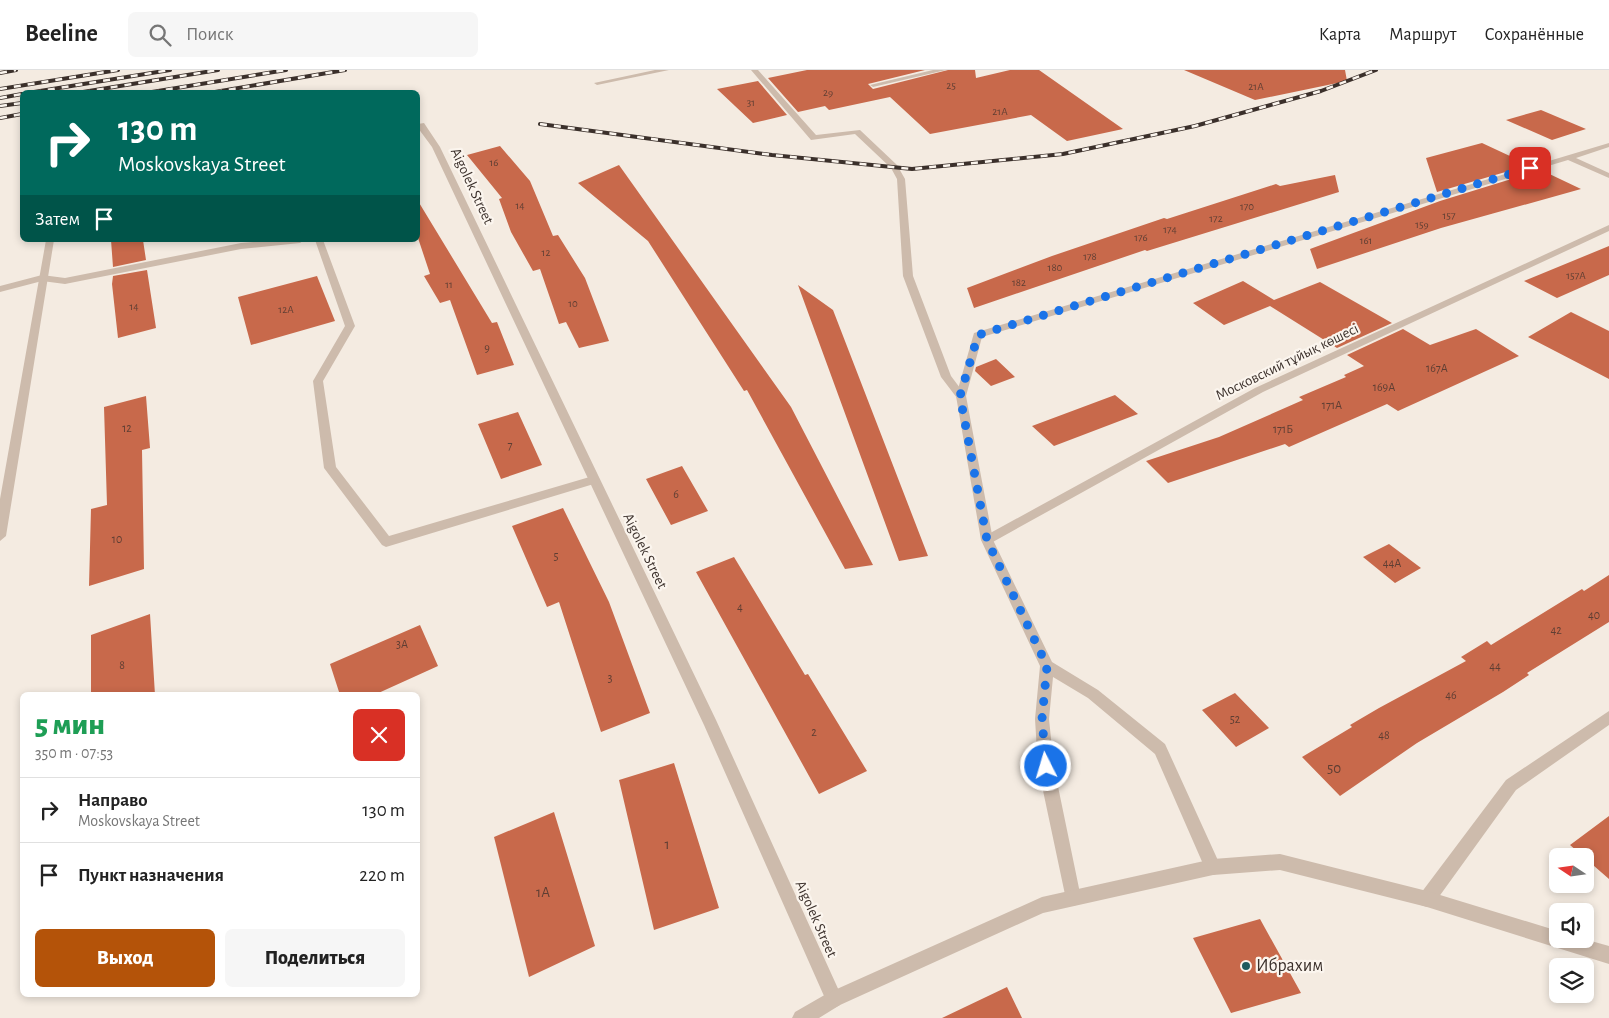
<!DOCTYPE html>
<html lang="ru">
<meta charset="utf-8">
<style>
:root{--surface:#fff;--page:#f6f6f6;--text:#222;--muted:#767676;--line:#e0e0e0;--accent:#b45309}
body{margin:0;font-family:"Alegreya Sans",sans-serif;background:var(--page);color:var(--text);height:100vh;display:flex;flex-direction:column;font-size:19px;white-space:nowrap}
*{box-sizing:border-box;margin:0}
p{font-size:16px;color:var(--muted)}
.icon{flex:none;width:28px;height:28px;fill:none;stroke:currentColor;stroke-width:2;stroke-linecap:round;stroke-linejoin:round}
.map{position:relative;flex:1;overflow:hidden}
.drawer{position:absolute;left:20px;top:622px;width:400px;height:305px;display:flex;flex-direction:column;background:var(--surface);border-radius:8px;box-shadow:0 2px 8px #0003}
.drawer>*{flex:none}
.guide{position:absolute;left:20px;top:20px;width:400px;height:152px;border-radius:8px;box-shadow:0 2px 8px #0003;background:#00695c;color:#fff;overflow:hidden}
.needle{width:32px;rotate:283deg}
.fabs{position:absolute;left:1549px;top:778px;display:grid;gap:10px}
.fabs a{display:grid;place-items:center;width:45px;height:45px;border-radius:8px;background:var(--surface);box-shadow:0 2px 8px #0003;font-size:25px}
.pin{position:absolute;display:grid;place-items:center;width:42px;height:42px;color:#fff;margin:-21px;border-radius:10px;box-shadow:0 2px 8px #0006}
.me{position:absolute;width:55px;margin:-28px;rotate:355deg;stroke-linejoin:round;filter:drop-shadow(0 0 4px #0008)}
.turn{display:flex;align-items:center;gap:18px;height:105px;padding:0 15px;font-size:22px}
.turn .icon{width:65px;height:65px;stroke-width:2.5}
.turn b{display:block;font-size:35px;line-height:42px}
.then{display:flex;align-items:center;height:48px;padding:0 15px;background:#0003;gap:10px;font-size:19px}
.round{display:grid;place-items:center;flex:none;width:52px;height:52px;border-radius:8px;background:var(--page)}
.overview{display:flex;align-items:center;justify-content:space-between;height:85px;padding:0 15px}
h1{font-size:30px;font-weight:800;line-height:38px;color:#1e9e55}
.cta{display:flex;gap:10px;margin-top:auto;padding:10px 15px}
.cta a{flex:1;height:58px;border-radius:8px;background:var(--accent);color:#fff;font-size:20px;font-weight:800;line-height:58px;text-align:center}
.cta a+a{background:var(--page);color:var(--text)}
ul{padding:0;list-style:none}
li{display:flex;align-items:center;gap:15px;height:65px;padding:0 15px;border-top:1px solid var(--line)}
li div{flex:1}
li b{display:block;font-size:19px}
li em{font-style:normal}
header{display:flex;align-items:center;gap:30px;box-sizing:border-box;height:70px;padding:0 25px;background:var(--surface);border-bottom:1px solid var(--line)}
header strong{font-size:24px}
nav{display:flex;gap:28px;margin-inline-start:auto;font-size:18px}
.search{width:350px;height:45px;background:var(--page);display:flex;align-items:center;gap:12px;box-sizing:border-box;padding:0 18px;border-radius:8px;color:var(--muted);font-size:19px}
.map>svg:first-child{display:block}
.building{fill:#c8694b}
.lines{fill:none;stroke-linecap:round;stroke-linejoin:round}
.service{fill:#cdbbac;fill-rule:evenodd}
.minor{fill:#cdbbac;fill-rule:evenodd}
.tertiary{fill:#cdbbac;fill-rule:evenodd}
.rail-casing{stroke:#3b302b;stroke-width:4}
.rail{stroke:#fbf5ee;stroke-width:2.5;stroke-dasharray:7;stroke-linecap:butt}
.route{stroke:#1a73e8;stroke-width:9;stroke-dasharray:0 16.2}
.poi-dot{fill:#1f5a5e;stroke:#fbf5ee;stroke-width:2}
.labels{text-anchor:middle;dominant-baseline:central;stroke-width:4.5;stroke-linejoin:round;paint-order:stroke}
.far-number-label{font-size:11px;fill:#5e3e33}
.number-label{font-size:12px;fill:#5e3e33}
.street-label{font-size:15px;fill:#3b302b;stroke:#fbf5ee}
.near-number-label{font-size:15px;fill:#5e3e33}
.near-poi-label{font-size:18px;fill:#3b302b;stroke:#fbf5ee;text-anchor:start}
</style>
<header>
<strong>Beeline</strong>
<div class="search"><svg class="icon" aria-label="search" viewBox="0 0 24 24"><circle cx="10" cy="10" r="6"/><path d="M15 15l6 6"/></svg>Поиск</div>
<nav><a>Карта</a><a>Маршрут</a><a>Сохранённые</a></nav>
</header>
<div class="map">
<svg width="1609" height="948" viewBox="0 0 1609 948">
<rect width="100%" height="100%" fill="#f4ebe1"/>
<path class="building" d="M807 0H925L868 14 873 19 948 0H975L976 8 1010 0H1039L1123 59 1067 71 1031 45 930 64 890 27 829 40 825 36 798 42 768 8Z
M1184 0H1345L1347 11 1255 30Z
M758 11 787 45 753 53 717 19Z
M1541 40 1586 59 1552 70 1506 50Z
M1482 73 1529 95 1437 122 1426 88Z
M500 76 530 111 553 166 558 165 585 208 609 271 579 278 566 252 559 254 540 199 533 201 511 162 499 129 502 128 467 85Z
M619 95 791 337 873 495 845 499 747 320 744 321 648 171 578 113Z
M1541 100 1581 119 1441 158 1317 199 1310 179 1440 131Z
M1335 105 1339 122 1147 181 1145 180 974 238 967 218 1052 186 1164 148 1167 149 1276 114 1280 116Z
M418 131 492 253 497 252 514 295 477 305 450 230 440 233 424 206 430 204 418 168Z
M111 170H143L146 190 113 197Z
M1609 176V205L1557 228 1524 211Z
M147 200 156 258 118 268 112 214 113 206Z
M317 206 335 251 251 275 238 227Z
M1243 211 1274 230 1320 212 1392 253 1337 278 1270 236 1224 255 1193 233Z
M798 215 833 240 928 486 899 491Z
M1571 242 1609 261V309L1528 267Z
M1403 259 1430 275 1476 259 1519 286 1398 341 1387 334 1289 377 1285 374 1168 413 1146 391 1219 367 1303 330 1299 327 1346 307 1344 305 1364 296 1347 285Z
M996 289 1015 307 991 316 975 301 976 297Z
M1115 325 1138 344 1054 376 1032 356Z
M146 326 150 378 142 380 144 499 89 516 91 439 107 435 104 337Z
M518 342 542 395 501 409 478 354Z
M682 396 708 441 671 455 646 409Z
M563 438 609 532 650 643 601 662 559 532 547 537 512 456Z
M1389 474 1421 498 1395 513 1363 487Z
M734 487 805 605 808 604 867 701 819 724 696 502Z
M1609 505V552L1527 603 1529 605 1503 622 1417 673 1340 726 1302 687 1352 657 1350 655 1379 638 1466 591 1461 587 1487 571 1491 575 1582 519 1584 521Z
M150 544 155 625H91V565Z
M420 555 438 596 374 625H340L330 594Z
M1235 623 1269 658 1236 677 1202 640Z
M674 693 719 838 654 860 619 710Z
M554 742 595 876 529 907 494 767Z
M1609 746V809L1570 775Z
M1260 849 1301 923 1231 943 1193 868Z
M1007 917 1022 948H942Z"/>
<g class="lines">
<path class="service" d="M655 0H669L597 15 594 13Z
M751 0H758L816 65 860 60 897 95 905 109 913 206 951 306 966 326 965 328H957L941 307 903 206 897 109 891 98 855 64 811 70Z
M933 0H946L873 17 870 15Z
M1609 155V161L1263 322 991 473 987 475 981 470 983 467 1255 318Z
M274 170H304L300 173 241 179 65 214 42 211 0 222V216L42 205 65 208 241 173Z
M315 170H323L355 256 323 311 336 397 389 466 593 406 599 410 597 413 386 477 382 475 324 398 313 311 345 256Z"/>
<path class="minor" d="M424 53 440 77 716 650 840 923 843 929 840 935 834 938 828 935 704 655 432 77 418 58V54Z
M1609 73V77L1576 88 1609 103V108L1568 90 982 267 966 326 993 470 1052 592 1098 620 1165 674 1221 797 1219 803 1213 805 1207 803 1155 684 1088 628 1053 607 1049 649 1054 697 1081 828 1079 834 1073 836 1067 834 1038 697 1035 649 1040 596 981 470 956 326 974 263Z
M46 170H54L6 466 0 471V429Z
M1609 641V655L1516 720 1433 835 1427 837 1421 835 1419 829 1421 823 1506 710Z"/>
<path class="tertiary" d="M1280 784 1427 821 1558 861V869H1584L1609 876V894L1427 837 1280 800 1213 805 1043 843 840 935 819 948H792L795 942 828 923 1042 827 1213 789Z"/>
<g class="rail-casing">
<path id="rail" d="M0 3 16 0
M0 19 118 0
M34 22 170 0
M83 22 218 0
M152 22 286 0
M215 22 345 0
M0 28 22 24
M0 36 22 33
M0 48 22 44
M540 54 772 85 912 99 1063 84 1195 56 1321 21 1376 0"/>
</g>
<use href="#rail" class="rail"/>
</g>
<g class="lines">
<path class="route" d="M1046 696 1042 649 1047 596 987 470 960 326 978 265 1530 98"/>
</g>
<circle class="poi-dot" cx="1246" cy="896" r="5"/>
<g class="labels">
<g class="far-number-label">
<text x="951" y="15">25</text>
<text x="1256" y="16">21А</text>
<text x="828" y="22">29</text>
<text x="751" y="32">31</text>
<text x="1000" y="41">21А</text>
<text x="494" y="92">16</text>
<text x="520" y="135">14</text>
<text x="1247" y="136">170</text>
<text x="1449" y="145">157</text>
<text x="1216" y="148">172</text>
<text x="1422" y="154">159</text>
<text x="1170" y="159">174</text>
<text x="1141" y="167">176</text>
<text x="1366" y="170">161</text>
<text x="546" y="182">12</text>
<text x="1090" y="186">178</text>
<text x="1055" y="197">180</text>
<text x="1576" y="205">157А</text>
<text x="1019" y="212">182</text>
<text x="449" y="214">11</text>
<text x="573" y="233">10</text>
<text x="134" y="236">14</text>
<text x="286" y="239">12А</text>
</g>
<g class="number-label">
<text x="487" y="278">9</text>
<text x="1437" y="298">167А</text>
<text x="1384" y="317">169А</text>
<text x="1332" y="335">171А</text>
<text x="127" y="358">12</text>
<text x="1283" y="359">171Б</text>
<text x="510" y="375">7</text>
<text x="676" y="424">6</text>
<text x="117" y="469">10</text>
<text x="556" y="486">5</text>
<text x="1392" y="493">44А</text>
<text x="740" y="537">4</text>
<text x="1594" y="545">40</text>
<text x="1556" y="560">42</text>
<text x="402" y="574">3А</text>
<text x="122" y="595">8</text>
<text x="1495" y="596">44</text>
<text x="610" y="608">3</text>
<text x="1451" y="625">46</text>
<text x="1235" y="649">52</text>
<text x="814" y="662">2</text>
<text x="1384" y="665">48</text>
</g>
<g class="street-label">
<text transform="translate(472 116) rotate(65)">Aigolek Street</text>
<text transform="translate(1287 292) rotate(-26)">Московский тұйық көшесі</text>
<text transform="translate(645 481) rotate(64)">Aigolek Street</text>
<text transform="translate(816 849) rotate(66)">Aigolek Street</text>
</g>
<g class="near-number-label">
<text x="1334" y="698">50</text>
<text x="667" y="774">1</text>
<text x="543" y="822">1А</text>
</g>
<g class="near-poi-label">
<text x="1256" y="896">Ибрахим</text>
</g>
</g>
</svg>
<div class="fabs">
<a><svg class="needle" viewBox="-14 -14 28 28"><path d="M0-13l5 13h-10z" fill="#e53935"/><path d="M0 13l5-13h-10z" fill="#767676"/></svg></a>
<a><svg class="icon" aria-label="sound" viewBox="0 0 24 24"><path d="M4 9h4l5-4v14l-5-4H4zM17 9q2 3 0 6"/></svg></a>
<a><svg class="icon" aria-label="layers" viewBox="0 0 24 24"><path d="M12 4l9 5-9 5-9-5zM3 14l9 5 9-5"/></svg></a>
</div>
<div class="pin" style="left:1530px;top:98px;background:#d93025"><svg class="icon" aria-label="arrive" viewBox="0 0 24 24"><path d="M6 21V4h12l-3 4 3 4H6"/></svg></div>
<svg class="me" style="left:1046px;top:696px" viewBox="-20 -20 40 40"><circle r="17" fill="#1a73e8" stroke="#fff" stroke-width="3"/><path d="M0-11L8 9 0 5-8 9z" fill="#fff"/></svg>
<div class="guide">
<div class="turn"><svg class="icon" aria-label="right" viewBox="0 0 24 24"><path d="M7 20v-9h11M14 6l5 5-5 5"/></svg><div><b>130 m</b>Moskovskaya Street</div></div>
<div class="then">Затем<svg class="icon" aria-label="arrive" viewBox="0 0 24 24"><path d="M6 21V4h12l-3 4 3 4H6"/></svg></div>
</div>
<section class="drawer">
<div class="overview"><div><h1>5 мин</h1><p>350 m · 07:53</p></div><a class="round" style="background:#d93025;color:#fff"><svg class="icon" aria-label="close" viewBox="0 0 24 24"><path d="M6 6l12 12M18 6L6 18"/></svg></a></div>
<ul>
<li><svg class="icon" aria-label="right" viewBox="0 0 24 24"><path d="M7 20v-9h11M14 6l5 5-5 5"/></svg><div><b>Направо</b><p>Moskovskaya Street</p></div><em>130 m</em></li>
<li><svg class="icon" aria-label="arrive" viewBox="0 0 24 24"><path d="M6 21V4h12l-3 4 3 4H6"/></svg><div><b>Пункт назначения</b></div><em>220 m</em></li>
</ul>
<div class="cta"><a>Выход</a><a>Поделиться</a></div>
</section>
</div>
